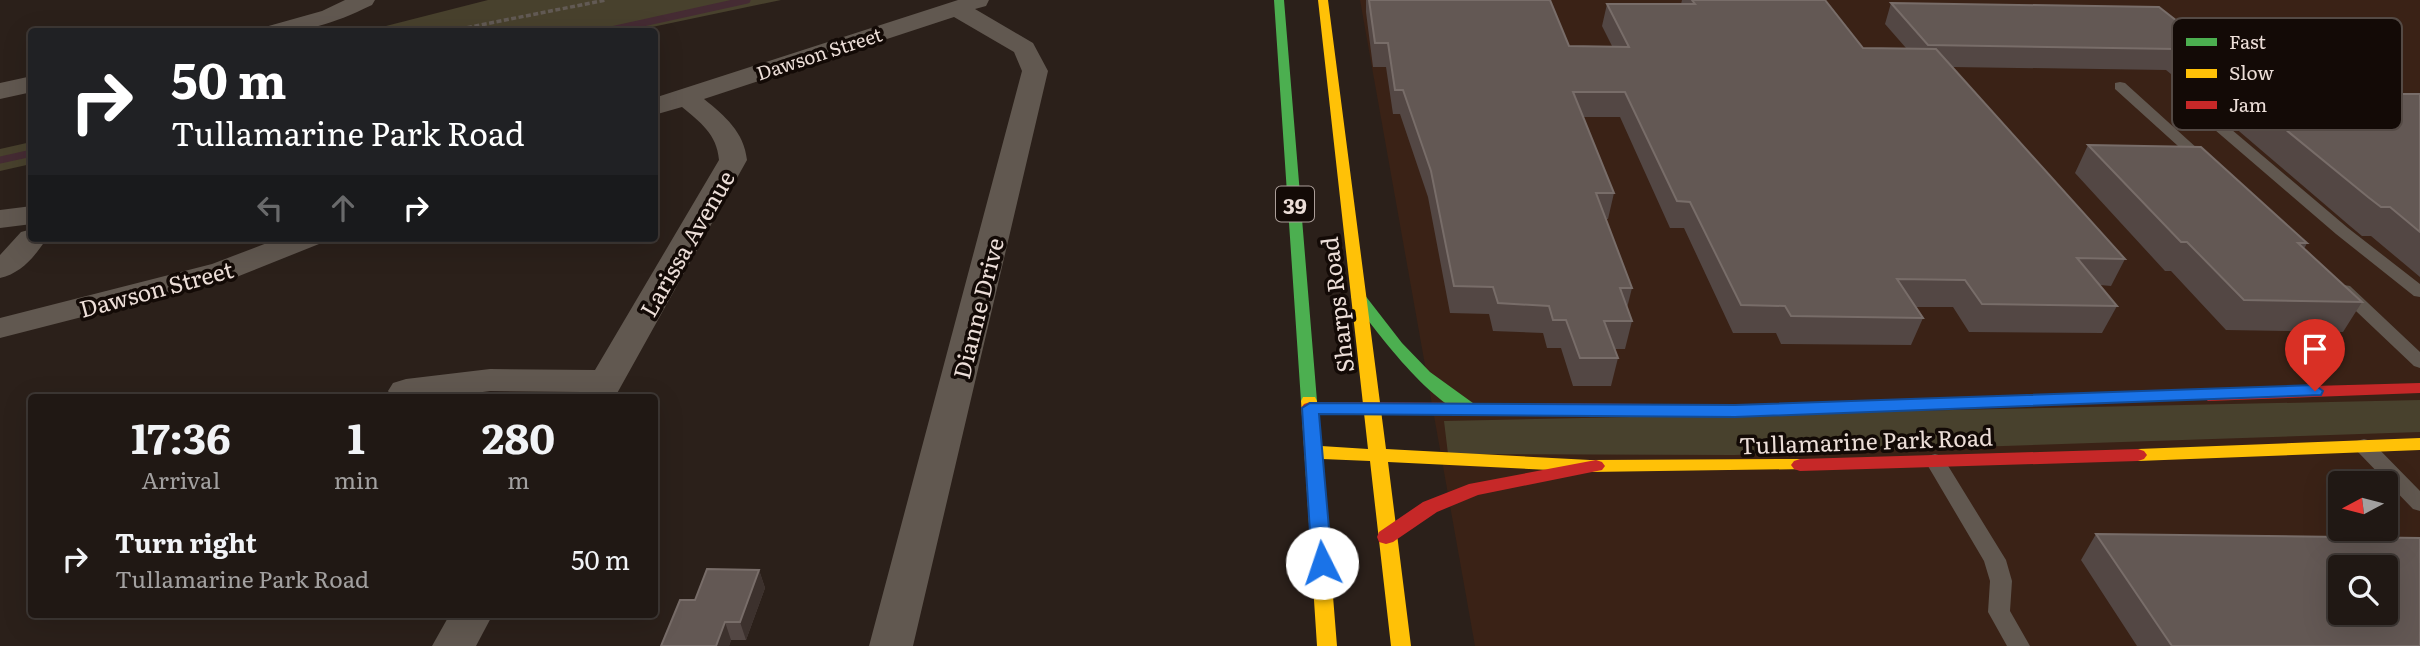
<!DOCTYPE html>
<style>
:root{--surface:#201814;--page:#28211d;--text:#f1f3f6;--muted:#a2a0a0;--line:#3d3734}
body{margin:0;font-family:Literata,serif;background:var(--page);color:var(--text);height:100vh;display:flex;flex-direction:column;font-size:26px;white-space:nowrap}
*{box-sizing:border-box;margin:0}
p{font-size:23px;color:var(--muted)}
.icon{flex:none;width:38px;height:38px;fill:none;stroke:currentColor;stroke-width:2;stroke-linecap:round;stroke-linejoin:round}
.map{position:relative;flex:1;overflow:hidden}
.details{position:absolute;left:28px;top:394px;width:630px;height:224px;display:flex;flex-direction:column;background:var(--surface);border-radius:7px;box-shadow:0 7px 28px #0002,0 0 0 2px var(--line)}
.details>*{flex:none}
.hud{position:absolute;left:28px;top:28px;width:630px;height:214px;border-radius:7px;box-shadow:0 7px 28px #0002,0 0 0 2px var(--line);background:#202124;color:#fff;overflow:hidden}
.needle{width:46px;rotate:263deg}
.controls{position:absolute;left:2328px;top:471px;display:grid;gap:14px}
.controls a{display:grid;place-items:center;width:70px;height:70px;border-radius:7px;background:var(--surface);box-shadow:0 7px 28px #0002,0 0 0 2px var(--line);font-size:35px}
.pin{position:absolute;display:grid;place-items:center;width:60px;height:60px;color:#fff;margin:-72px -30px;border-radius:50% 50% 50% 0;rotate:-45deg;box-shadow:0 0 7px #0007}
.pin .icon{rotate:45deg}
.me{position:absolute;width:77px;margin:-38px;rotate:356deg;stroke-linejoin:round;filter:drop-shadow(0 0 5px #0008)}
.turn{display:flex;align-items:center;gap:24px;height:147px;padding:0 28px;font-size:32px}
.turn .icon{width:91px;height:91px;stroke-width:2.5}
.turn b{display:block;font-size:49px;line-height:60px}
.lanes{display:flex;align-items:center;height:66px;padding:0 28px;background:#0003;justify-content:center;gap:35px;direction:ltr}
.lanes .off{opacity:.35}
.eta{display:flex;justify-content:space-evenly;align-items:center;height:119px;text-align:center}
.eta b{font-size:42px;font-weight:700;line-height:49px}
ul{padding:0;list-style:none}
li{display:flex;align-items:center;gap:21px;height:91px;padding:0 28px}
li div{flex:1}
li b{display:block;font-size:26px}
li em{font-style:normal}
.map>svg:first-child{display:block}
.built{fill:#3a2216;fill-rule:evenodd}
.green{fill:#48412d}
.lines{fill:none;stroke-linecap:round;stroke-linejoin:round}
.stream{stroke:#452b33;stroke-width:7}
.path{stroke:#625a54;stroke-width:3.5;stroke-dasharray:5 2.5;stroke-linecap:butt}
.lane{fill:#615850;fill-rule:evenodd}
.street{fill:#615850;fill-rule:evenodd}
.fast{fill:#4caf50;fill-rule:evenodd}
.slow{fill:#ffc107;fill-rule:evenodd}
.jam{fill:#c62828;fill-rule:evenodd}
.wall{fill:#534744}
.shaded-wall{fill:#3c312d}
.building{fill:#635854;stroke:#786d69;stroke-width:2;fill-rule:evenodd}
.route{fill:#1a73e8;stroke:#114b97;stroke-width:2}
.labels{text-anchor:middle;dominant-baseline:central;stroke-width:7;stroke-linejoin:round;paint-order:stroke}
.far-street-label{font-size:19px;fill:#ecded8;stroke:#130a06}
.shield{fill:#130a06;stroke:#ab9e99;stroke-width:2}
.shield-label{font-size:21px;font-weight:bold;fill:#ecded8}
.street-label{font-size:23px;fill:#ecded8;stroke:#130a06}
.key{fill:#130a06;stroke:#544a45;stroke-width:2}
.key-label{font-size:19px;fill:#ecded8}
</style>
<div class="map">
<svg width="2420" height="646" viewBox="0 0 2420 646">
<rect width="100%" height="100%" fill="#2b201a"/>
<path class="built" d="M1360 0H2420V646H1475ZM2340 483H2385V528H2340ZM2340 567H2385V612H2340Z"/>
<path class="green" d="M488 0H781L633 31 385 32 382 27Z
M31 142V164L0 171V149Z
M2420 400V432L1734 455 1448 454 1444 421Z"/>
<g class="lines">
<path class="stream" d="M602 32 747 0
M0 160 32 153"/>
<path class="path" d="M445 32 606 0"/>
<path class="lane" d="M2120 82 2125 83 2209 159V165H2199L2115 89V83Z
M2235 85 2242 89 2240 92 2209 95 2205 102 2225 124 2348 228 2420 284V297L2414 296 2336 234 2215 130 2191 102 2200 88Z
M2344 285 2350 286 2420 352V368L2414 366 2338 294 2336 290 2338 286Z
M2364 439 2371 441 2420 491V511L2413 509 2357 451 2354 446 2357 441Z
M1935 454 1942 456 2006 560 2012 581 2010 611 2030 646H2007L1988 612 1990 581 1984 561 1925 461 1928 456Z"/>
<path class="street" d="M345 0H375L372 5C330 25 308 32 261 32L265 27 322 11Z
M958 0H989L986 6 975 9 1033 43 1048 71 913 646H869L1022 71 1014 52 954 17 704 99C725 116 744 132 747 160L615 397H579L582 392 490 391 446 397H392L388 391 393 383 406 379 490 369 595 370 719 160C717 134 700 122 682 107L654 115V98Z
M32 76V92L0 99V83Z
M32 206V224L0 228V210Z
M32 229V238H47C35 256 22 273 0 278V255L21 232Z
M280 238H323L319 244 234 278 0 338V318L212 264Z
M450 614H493L476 646H432Z"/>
<path class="fast" d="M1274 0H1284L1317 401 1309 407 1301 401Z
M1359 292 1364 294 1402 343 1430 372 1484 411 1481 415C1444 425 1371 325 1351 297Z"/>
<path class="slow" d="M1318 0H1328L1386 449 1590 460 1800 459 1806 461 1809 465 1806 469 1590 472 1388 462 1411 646H1391L1370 461 1322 459 1337 646H1317L1301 401 1303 397H1315L1317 401 1321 446 1368 449Z
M2208 389 2214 391 2216 395 2214 399 1736 417 1658 416 1649 410 1658 404 1736 405Z
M2420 438V450L2138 461 2132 459 2129 455 2132 451 2138 449Z"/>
<path class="jam" d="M2420 383V393L2208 401 2200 395 2208 389Z
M1310 402 1658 404 1667 410 1658 416 1304 412 1301 408 1304 404Z
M2138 449 2144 451 2147 455 2144 459 2138 461 1800 471 1794 469 1791 465 1794 461 1800 459Z
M1596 460 1602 462 1605 466 1602 470 1478 495 1437 512 1393 542 1386 544 1379 542 1377 537 1379 532 1423 502 1469 484Z"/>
</g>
<path class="wall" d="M1366 0H1550L1569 46H1612L1602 26 1607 4H1681L1682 0H1825L1863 48H1906L1885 24 1891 3 2159 7 2228 61 2222 72 2258 78 2377 94H2420V277L2371 236H2362L2350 226 2226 120 2208 99 2217 83 2192 91 2166 70 1952 67 2125 259 2111 286 2100 285 2117 306 2102 333 1969 332 1953 307H1916L1923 318 1911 345 1781 344 1776 333H1733L1684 228H1670L1620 117H1583L1614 193 1608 219H1606L1632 288 1627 308 1632 321 1625 349H1614L1618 358 1611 386H1573L1561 348H1547L1543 333 1493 331 1489 314 1450 313 1428 197 1400 114H1393L1386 67H1373L1366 12Z
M2088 145 2307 243 2304 249 2362 302 2343 332 2226 330 2171 271H2165L2075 173Z
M2096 534 2420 646H2137L2081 560Z
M759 570 765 588 746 640H731L729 646H661L695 600Z"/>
<path class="shaded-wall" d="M2228 61 2217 83 2192 91 2203 70Z
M759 570 765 588 746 640 740 622Z
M725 622 731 640 729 646H716Z"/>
<path class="building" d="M1369 0H1550L1569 46 1629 47 1607 4H1695L1692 0H1825L1863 48 1936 49 2125 259 2077 258 2117 306 1982 304 1965 280 1897 279 1923 318 1791 316 1785 306 1741 305 1690 202 1677 201 1625 92H1573L1614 193H1596L1632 288H1620L1632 321H1604L1618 358H1580L1566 320H1553L1549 306 1498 303 1493 287 1454 286 1431 171 1403 90H1395L1388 43H1375Z
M1891 3 2159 7 2228 61 2203 70 2176 49 1928 45Z
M2229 69 2247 70 2258 78 2356 79 2377 94H2420V232L2390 207H2381L2368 197 2241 93 2222 72Z
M2088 145 2201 147 2307 243H2298L2362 302 2244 300 2187 242H2181Z
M2096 534 2420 538V646H2172ZM2340 567H2385V612H2340Z
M707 569 759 570 740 622H725L716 646H661L680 600H695Z"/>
<path class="route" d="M2315 385 2323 391 2321 395 1735 417 1319 414 1332 563 1322 570 1312 563 1302 408 1310 403 1735 405Z"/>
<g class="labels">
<g class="far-street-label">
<text transform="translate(819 53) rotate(-18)">Dawson Street</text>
</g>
<rect class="shield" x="1276" y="186.5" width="38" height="35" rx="5"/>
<g class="shield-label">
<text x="1295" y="204">39</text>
</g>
<g class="street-label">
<text transform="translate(686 243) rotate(-60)">Larissa Avenue</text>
<text transform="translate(156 288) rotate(-15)">Dawson Street</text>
<text transform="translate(1336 305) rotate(-97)">Sharps Road</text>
<text transform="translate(977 308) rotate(-76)">Dianne Drive</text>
<text transform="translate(1866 440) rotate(-2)">Tullamarine Park Road</text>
</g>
</g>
<rect x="2172" y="18" width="230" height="112" rx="10" class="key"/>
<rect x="2186" y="38" width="31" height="8" fill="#4caf50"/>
<rect x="2186" y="69" width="31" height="9" fill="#ffc107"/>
<rect x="2186" y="101" width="31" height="8" fill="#c62828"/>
<g class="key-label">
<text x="2229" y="49">Fast</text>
<text x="2229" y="80">Slow</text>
<text x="2229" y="112">Jam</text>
</g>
</svg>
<div class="controls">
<a><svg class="needle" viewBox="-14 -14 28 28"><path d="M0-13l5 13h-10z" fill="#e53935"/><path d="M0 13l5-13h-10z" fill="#a2a0a0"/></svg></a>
<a><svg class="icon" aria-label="search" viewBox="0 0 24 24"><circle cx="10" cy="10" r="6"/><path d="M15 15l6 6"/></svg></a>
</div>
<div class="pin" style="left:2315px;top:391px;background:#d93025"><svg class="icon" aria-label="arrive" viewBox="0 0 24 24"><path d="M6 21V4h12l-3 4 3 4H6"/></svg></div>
<svg class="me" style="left:1322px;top:563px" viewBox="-20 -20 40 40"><circle r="19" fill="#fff"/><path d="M0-13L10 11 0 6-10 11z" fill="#1a73e8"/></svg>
<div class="hud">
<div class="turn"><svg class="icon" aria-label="right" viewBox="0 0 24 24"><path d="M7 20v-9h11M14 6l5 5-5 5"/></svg><div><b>50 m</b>Tullamarine Park Road</div></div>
<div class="lanes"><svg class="icon off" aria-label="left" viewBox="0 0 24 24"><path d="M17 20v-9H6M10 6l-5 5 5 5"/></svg><svg class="icon off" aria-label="ahead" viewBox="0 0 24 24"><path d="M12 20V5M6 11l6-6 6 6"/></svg><svg class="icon" aria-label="right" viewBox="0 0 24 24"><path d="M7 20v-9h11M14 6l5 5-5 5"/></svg></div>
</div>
<section class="details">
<div class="eta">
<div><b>17:36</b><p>Arrival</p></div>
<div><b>1</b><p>min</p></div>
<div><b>280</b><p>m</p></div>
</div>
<ul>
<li><svg class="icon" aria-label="right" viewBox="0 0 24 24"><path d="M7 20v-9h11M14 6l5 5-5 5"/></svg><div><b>Turn right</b><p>Tullamarine Park Road</p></div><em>50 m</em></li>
</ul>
</section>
</div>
